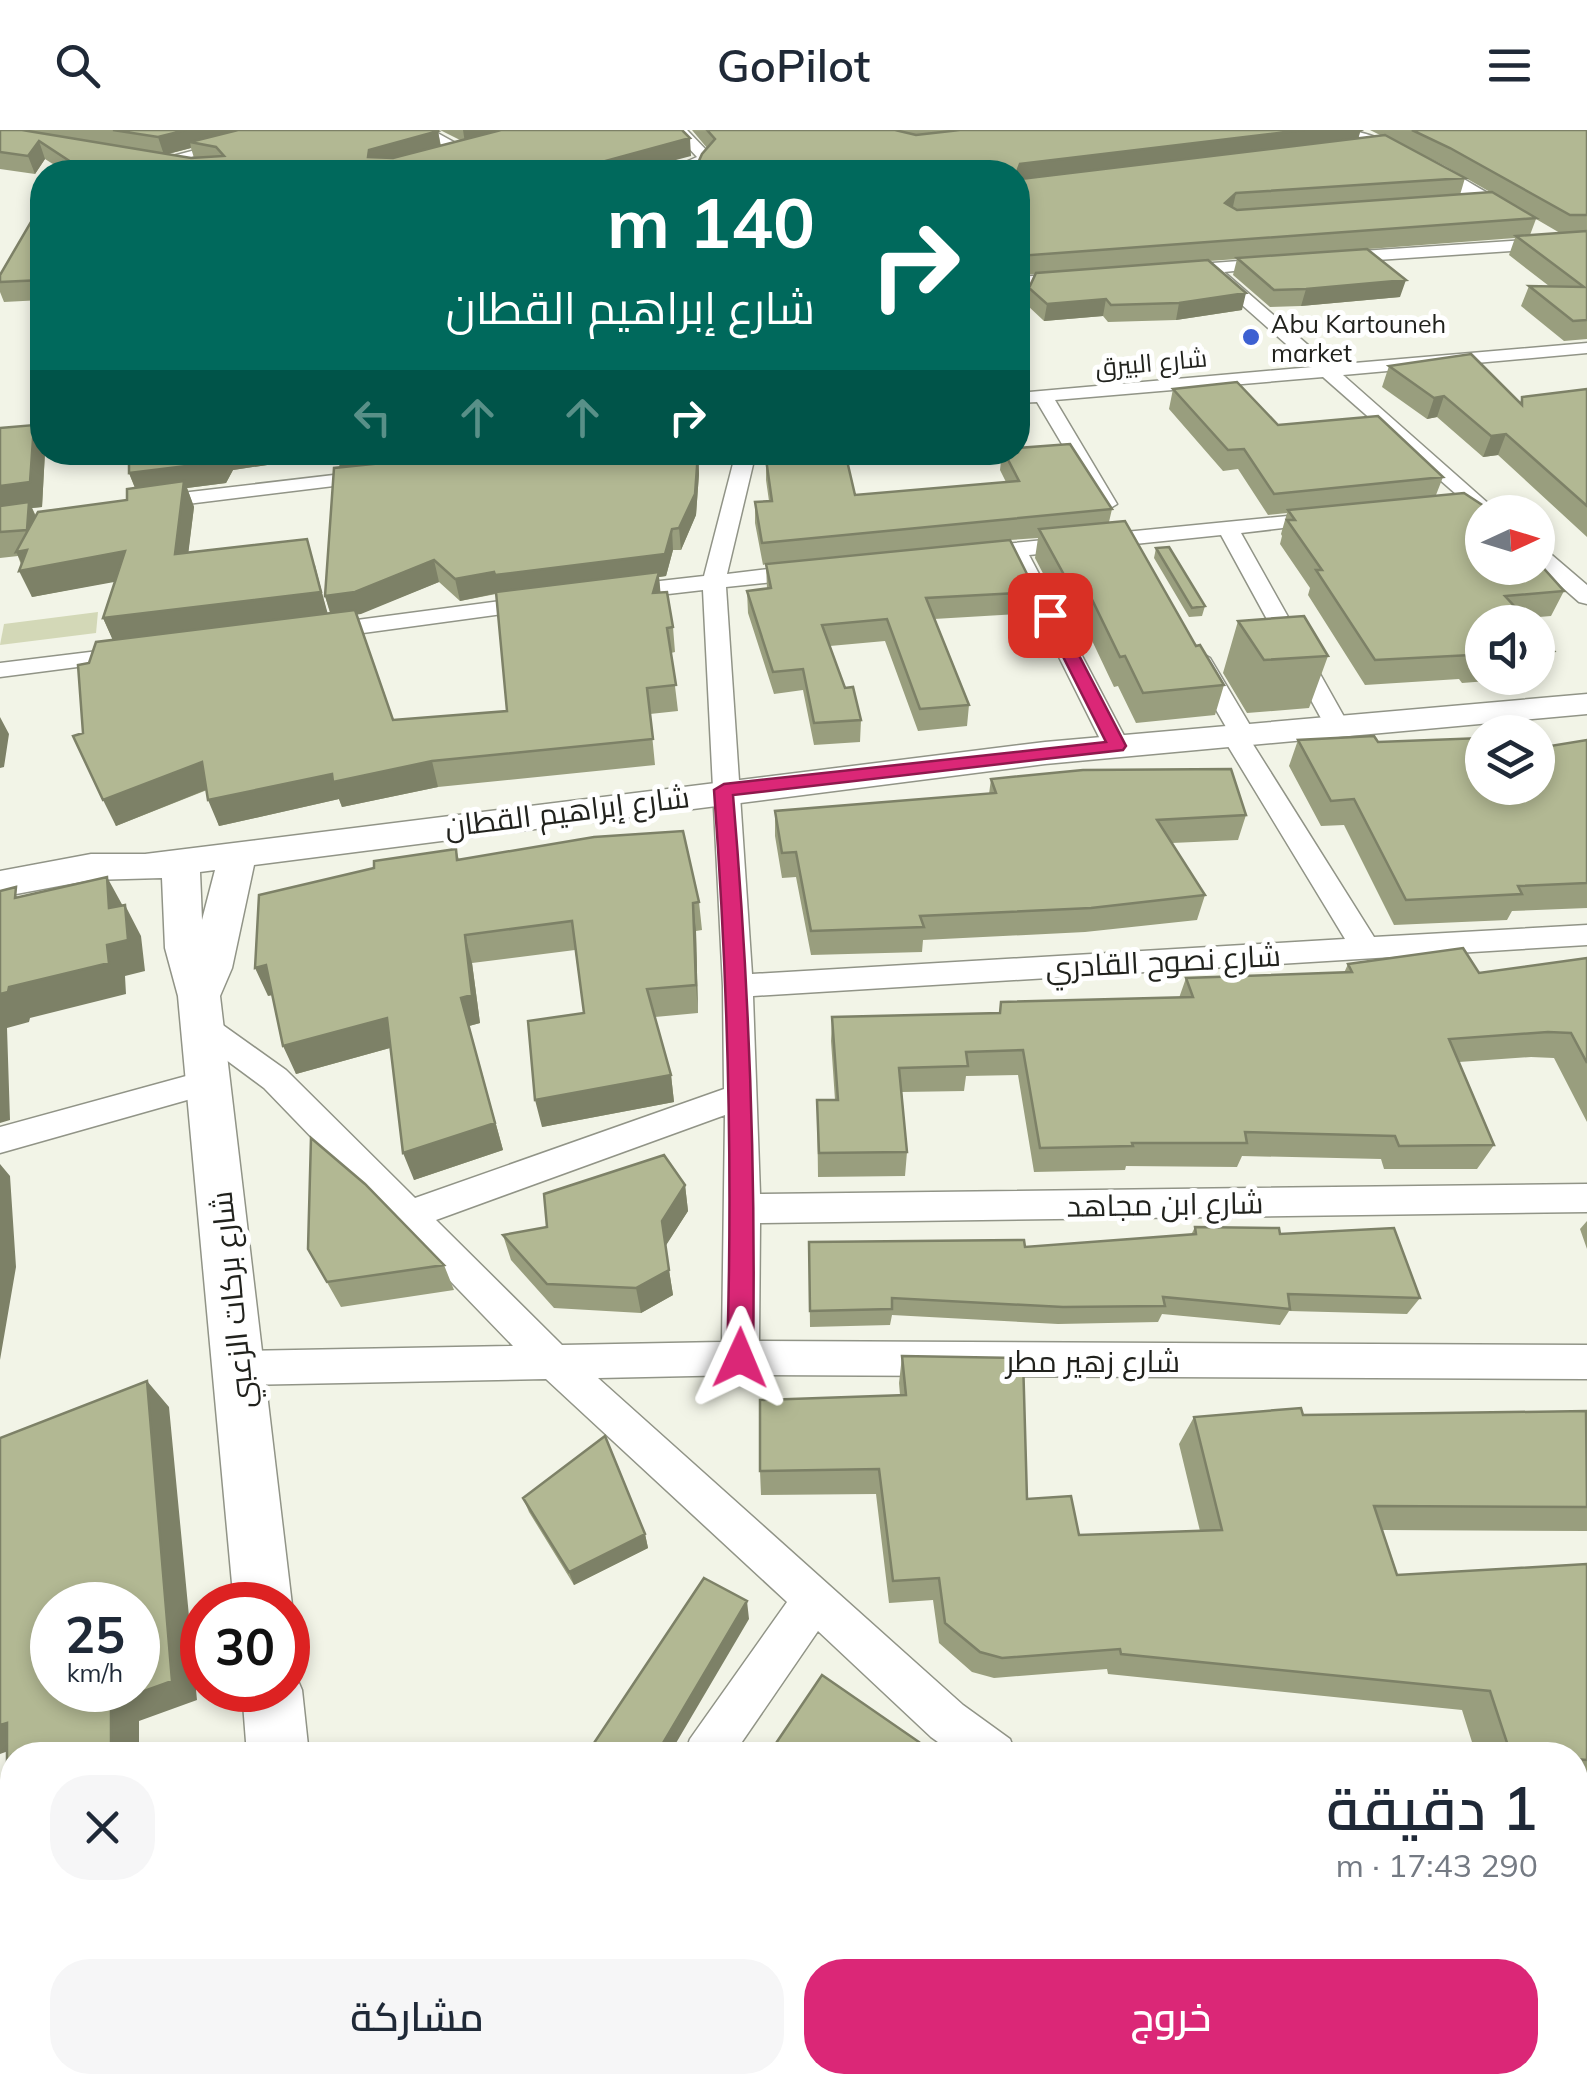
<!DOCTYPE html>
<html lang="ar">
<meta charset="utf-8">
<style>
:root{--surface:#fff;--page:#f6f6f7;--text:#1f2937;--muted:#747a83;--accent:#db2777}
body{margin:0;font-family:Mulish,Cairo,sans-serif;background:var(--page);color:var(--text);direction:rtl;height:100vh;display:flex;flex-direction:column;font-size:38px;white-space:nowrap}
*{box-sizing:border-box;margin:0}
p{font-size:32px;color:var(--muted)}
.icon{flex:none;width:55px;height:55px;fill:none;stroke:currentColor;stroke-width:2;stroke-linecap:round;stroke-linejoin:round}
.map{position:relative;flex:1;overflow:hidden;direction:ltr}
.sheet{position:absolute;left:0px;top:1612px;width:1588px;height:352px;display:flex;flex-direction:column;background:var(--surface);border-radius:40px 40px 0 0;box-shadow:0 5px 15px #0003;direction:rtl}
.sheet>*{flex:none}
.top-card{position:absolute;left:30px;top:30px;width:1000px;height:305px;border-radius:40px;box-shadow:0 5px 15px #0003;direction:rtl;background:#00695c;color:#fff;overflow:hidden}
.needle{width:65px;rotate:86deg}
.controls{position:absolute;left:1465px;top:365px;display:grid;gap:20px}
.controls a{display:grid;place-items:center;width:90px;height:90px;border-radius:50%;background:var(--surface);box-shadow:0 5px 15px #0003;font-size:50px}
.speed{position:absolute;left:30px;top:1452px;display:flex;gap:20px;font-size:50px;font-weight:700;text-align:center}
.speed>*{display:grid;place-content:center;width:130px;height:130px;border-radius:50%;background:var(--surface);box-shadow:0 5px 15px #0003;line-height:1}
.speed small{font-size:25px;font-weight:400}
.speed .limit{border:15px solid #d22;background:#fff;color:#111}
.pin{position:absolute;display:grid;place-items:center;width:85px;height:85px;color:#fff;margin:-42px;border-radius:20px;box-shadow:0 5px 15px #0006}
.me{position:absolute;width:110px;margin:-55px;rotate:1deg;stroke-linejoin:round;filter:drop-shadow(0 0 8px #0008)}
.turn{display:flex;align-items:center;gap:35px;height:210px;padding:0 50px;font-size:45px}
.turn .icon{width:130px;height:130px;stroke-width:2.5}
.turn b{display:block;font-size:70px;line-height:85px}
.lanes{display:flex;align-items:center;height:95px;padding:0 50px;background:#0003;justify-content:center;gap:50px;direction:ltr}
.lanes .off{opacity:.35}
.round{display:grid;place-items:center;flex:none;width:105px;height:105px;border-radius:40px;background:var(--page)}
.head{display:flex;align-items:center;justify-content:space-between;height:170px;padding:0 50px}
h1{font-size:60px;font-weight:600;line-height:75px}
.button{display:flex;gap:20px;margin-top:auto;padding:20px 50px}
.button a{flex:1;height:115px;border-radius:40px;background:var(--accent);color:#fff;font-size:40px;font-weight:600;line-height:115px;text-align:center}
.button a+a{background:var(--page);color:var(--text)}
header{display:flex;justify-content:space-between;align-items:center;height:130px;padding:0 50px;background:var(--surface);font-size:45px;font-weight:600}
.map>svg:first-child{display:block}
.green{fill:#d3d8b7}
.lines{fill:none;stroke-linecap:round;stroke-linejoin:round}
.street-casing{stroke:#919487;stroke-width:3}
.secondary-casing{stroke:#919487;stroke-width:3}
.street{fill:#fff;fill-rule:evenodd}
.secondary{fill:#fff;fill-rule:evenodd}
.wall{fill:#999e7e;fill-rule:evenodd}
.shaded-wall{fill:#7d8167}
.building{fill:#b2b893;stroke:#7d8167;stroke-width:2.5;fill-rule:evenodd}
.route{fill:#db2777;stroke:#8e194d;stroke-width:2.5}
.poi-dot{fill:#3d60d1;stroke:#fff;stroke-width:4}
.labels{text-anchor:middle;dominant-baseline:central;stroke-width:10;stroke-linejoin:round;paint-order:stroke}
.far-poi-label{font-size:25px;fill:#21221d;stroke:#fff;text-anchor:start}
.far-street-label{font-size:25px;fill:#21221d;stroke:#fff}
.street-label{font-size:30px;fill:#21221d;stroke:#fff}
</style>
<header><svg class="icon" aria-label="menu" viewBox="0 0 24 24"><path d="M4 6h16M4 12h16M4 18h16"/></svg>GoPilot<svg class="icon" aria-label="search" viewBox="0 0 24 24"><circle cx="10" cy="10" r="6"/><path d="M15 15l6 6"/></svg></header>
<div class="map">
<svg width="1587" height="1964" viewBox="0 0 1587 1964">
<rect width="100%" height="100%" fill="#f2f4e7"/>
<path class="green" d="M98 482 96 503 0 515 4 494Z"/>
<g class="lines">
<g class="street-casing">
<path id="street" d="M271 0H295L157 36 150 32Z
M414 0H432L470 21 458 24Z
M672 0H687L710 24 712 27 703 38 663 42 697 27Z
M1345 0C1379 0 1492 61 1519 85L1506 88Z
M1587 106V116L1332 133 1324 128 1332 123Z
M1278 128 1286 133 1284 136 1224 142 1331 235 1587 213V223L1343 245 1498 382H1482L1481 386 1323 247 1055 270 1117 374 1107 380 1100 378 1037 272 1018 273V263L1312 237 1206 143 1173 146 1165 141 1173 136Z
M1074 143 1080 145V151L1018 157V147Z
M539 322H614L604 328 534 335 524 329Z
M736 322H756L727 444 811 434 822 441 811 448 726 457 752 844 1345 809 1220 603 1226 597 1186 528 1198 521 1210 528 1254 602 1249 608 1374 807 1587 795V815L753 866 760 1064 1587 1054V1082L760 1093 759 1211 1587 1215V1249L740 1245 598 1248 963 1575 1010 1609 1016 1625H956L931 1607 818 1501 733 1625H684L690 1609 787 1472 546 1249 239 1255 226 1250 220 1238 226 1226 239 1221 513 1216 264 958 191 904 187 896 191 888 202 884 213 888 286 940 415 1068 724 959 723 856 703 460 616 470 605 463 616 456 704 446ZM725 985 722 1212 562 1215 436 1090Z
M376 340 383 342V350L147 379 137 373 147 367Z
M1328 382 1335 384 1339 388 1335 392 1241 403 1347 592 1335 600 1323 592 1221 405 1029 425 1130 617 1117 625 1104 617 1009 427 974 431 963 424 974 417Z
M1538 418 1546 420 1587 455V474L1579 472 1538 436Z
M538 466 549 473 546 478 319 509 307 502 319 495Z
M131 517 143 524 139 529 0 547V533Z
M208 940 219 943 224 952 219 961 0 1023V997Z
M1575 1730 1587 1731V1779L1575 1778Z
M448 1952H502L498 1964H443Z
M1011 1952H1062L1059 1964H1007Z
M1375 1952H1432L1437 1964H1379Z"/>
</g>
<g class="secondary-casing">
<path id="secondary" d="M1587 564V584L1045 634 254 735 232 838 220 866 292 1475 288 1486V1475H234L178 866 165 818 162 748 91 750 0 767V741L91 724H145L1045 612ZM215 740 202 790 200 742Z
M288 1536 293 1539 302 1560 309 1625H247L242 1560H288Z
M277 1952H348L349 1964H277Z"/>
</g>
<use href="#street" class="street"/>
<use href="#secondary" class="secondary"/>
</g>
<path class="wall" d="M0 0H436L438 1 441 16 460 10 440 0H682L691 26 64 41 45 29 35 44 0 39ZM191 18 194 28 168 24Z
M692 0H1364L1360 2 1358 8 1382 6 1370 0H1587V209L1564 211 1521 176 1529 156H1549L1509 125 1515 108 1315 123 1400 167 1301 176 1270 177 1233 145 1237 129 1209 131 1242 180 1176 190 1108 192 1103 186 1044 191 1027 175 1029 158 1036 144 1018 145V42L707 18ZM1425 26 1445 36 1490 62 1460 65 1465 48ZM1536 89 1560 103 1530 105Z
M42 73V170L4 172 0 162V145Z
M1389 236 1520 273 1522 267 1587 259V407L1498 325 1483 327 1437 287 1427 289 1382 257Z
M1173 259 1278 295 1443 347 1436 365 1564 461 1551 486 1482 492V548H1526L1462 553 1459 549 1365 555 1308 465 1310 458 1280 414 1282 406 1281 404 1287 383 1268 385 1238 339 1223 341 1169 279Z
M34 295 42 313V322H45L42 377 32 378 36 386 127 370 135 358 129 343V322H285L287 332 233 340 226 353 187 358 194 377 188 423 315 435 327 483H330L325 466 340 338 336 322H575V328L614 327 615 332 698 323 699 344 696 385 681 420H673L666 446 659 447 660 462 673 497 675 522 671 523 678 581 650 584 655 635 438 657 342 677 339 669 219 696 207 660 116 696 83 603 89 533 113 510 103 488 115 451 32 467 18 426 0 428V298ZM439 452 460 471 496 464 507 581 393 590 356 485Z
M790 322H853V327L846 328 855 365 1006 352 1000 340 1002 322H1018L1112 379 1109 392 1224 555 1215 585 1136 593 1118 556 1114 557 1078 481 1063 482 1035 428 1038 408 1010 410 1036 462 1033 483 934 489 969 575 967 596 918 601 885 511 830 516 845 558 861 590 860 612 814 615 803 560 774 564 748 483 747 461 767 459 766 434 763 435 755 393V372L769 371 766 350V329L791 327Z
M1156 418 1205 476 1202 486 1189 487 1154 428Z
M1238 491 1328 526 1309 578 1247 583 1223 543Z
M1538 503 1554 521 1541 546H1538Z
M1298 610 1378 612 1482 658 1587 610V778L1512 781 1507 790 1394 795 1344 695 1321 696 1289 636Z
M991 649 1246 685 1238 710 1172 713 1205 765 1197 790 1085 802 923 810 922 822 811 825 796 747 782 748 775 706V681L989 664Z
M456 719 459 730 699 772 702 800 696 801 698 883 655 887 671 945 674 972 542 997 584 883 575 820 472 833 480 893 469 896 503 1020 414 1050 390 918 296 944 272 865 268 866Z
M1587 828V992L1554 928 1531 927 1459 932 1494 1015 1477 1039H1384L1381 1029 1242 1026 1237 1037 1126 1036 1125 1040 1034 1042 1018 945 966 946 964 961 902 962 907 1022 905 1046 818 1047 817 970H835L831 911 832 887 999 883 1179 868 1186 848 1344 843 1348 834 1479 843Z
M685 1055 688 1081 665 1116 673 1165 641 1183 554 1178 511 1130 503 1105 547 1097Z
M1587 1091V1119L1580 1099Z
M1195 1097 1280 1104 1420 1168 1407 1184 1289 1181 1280 1195 1162 1184 1158 1192 1058 1194 892 1185 890 1195 810 1197 809 1112 1025 1117 1191 1105Z
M308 1119 444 1135 454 1160 341 1177Z
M902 1226 1027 1369 1079 1405 1200 1401 1179 1314 1194 1287 1587 1282V1401L1382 1400 1397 1445 1587 1434V1648H1575V1625H1476L1462 1580 1108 1544 1107 1539 994 1548 972 1542 939 1513 933 1470 889 1473 876 1364 761 1365 760 1341 900 1265 899 1253Z
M523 1368 645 1404 648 1418 574 1455 529 1382Z
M1587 1858V1964H1493L1486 1952H1575L1582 1861Z
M899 1952H1003L998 1964H915Z
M1103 1952H1312L1311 1964H1100Z"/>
<path class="shaded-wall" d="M186 0H257L190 12 191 18 164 25 158 7Z
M463 0H518L465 13Z
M1304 0H1364L1360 2 1358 10 1018 52 1017 42 1020 34Z
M438 1 441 19 373 38 368 27 369 20Z
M690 8 691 26 631 42H592L591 35Z
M39 11 45 29 35 44 28 26Z
M1236 63 1232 81 1225 73Z
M1406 150 1400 167 1301 176 1306 159Z
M1246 163 1242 180 1176 190 1179 173Z
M1106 169 1103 186 1044 191 1047 174Z
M1444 266 1437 287 1427 289 1434 268Z
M34 295 42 313V322H45L42 377 32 378 40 397 27 400 0 382V356Z
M1506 304 1498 325 1483 327 1491 306Z
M224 322H285L287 332 233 340 226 353 187 358 194 377 185 450 138 365 129 343Z
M336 322H502L341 340Z
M698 323 699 344 696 385 681 420 679 398Z
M672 399 673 420 666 446 659 447 661 467 498 463 460 471 455 449Z
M307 409 329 488 115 515 103 488Z
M27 420 125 421 136 448 32 467 19 441 25 440 16 422Z
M434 430 439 452 361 484 332 488 325 466Z
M0 587 9 604 4 637 0 638Z
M432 631 438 657 342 677 339 669 219 696 208 670 332 644Z
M202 632 213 657 116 696 103 670Z
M107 747 124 778H109Z
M693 773 696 801 698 883 696 855Z
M125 775 141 806 145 841 125 846 126 864 30 888 29 892 7 898 10 990 0 993V864L9 857 107 815Z
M465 805 472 833 480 893 469 896 503 1020 414 1050 403 1023 461 868Z
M266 835 279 863 268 866 255 838Z
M387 888 397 916 296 944 283 916Z
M671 945 674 972 542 997 535 970Z
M0 1034 10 1046 16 1137 0 1230Z
M685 1055 688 1081 665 1117 662 1091Z
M669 1140 673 1165 641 1183 636 1158Z
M147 1251 169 1277 197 1570 139 1591V1625H111V1573Z
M645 1404 648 1418 574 1455 569 1442Z
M747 1471 749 1489 669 1625H656Z
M7 1593 39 1610 0 1624V1595Z
M12 1788V1810L0 1814V1793Z
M139 1952H165L166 1964H140Z"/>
<path class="building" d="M0 0H22L191 28 224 26 216 17 190 12 238 0H436L438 1 369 20 368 27 393 28 501 0H682L690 8 591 35 597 42H61L77 36 39 11 28 26 0 22Z
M113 0H186L158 7Z
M707 0H895L916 5 960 0H1304L1020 34 1017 42H694L702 24 715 9Z
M1412 0H1587V85H1570L1450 18Z
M1385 5 1465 48 1236 63 1225 73 1237 80 1492 62 1536 88 1018 126V47L1021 49Z
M42 73V150L0 152V145Z
M1587 101V190L1573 191 1529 156 1584 157 1516 106Z
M1367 119 1406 150 1306 159 1274 160 1237 128Z
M1208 130 1246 163 1179 173 1111 175 1106 169 1047 174 1029 158 1036 143Z
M1471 224 1522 275V267L1587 259V376L1506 304 1491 306 1444 266 1434 268 1389 236Z
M1237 252 1278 295 1378 286 1443 347 1274 364 1244 319 1228 320 1173 259Z
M34 295 30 352 0 356V298Z
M1070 314 1112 379 762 413 755 372 772 371 766 329 795 327 794 322H845L855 365 1019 351 1004 322H1018V318Z
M129 322H224L219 332 129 343Z
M489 322H572L571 328 614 327 613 332 698 323 695 364 679 398 672 399 665 424 495 445 494 442 455 449 434 430 355 462 325 466 334 338Z
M184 351 175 424 307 409 321 462 103 488 125 421 19 441 27 420 16 422 38 382 127 370V359Z
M1464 363 1493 382H1482V438H1538V432L1564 461 1505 466 1529 492H1482V528H1474L1471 525 1375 530 1316 440H1322L1287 390H1295L1288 380Z
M29 372 27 400 0 402V376Z
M1125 391 1196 516 1200 515 1224 555 1143 563 1125 526 1120 527 1083 451 1068 452 1039 399Z
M1010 410 1036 462 926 468 969 575 920 579 887 489 822 495 845 558 853 557 861 590 814 593 803 539 773 542 747 461 771 458 766 434Z
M1169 417 1205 476 1192 478 1156 418Z
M659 442 653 463 667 462 673 497 667 498 676 555 647 558 653 609 432 631 333 652 332 644 208 670 202 632 103 670 73 606 83 603 78 535 89 533 96 512 355 480 393 590 507 581 496 462Z
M1304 486 1328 526 1264 530 1238 491Z
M1538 503 1554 521 1538 523Z
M1374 606 1378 612 1482 608V658H1538V618L1587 610V753L1518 756 1522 764 1406 770 1354 669 1331 671 1298 610Z
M1231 639 1246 685 1157 690 1205 765 1091 778 920 786 924 797 811 801 796 722 782 723 775 681 996 663 991 649 1083 640Z
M683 701 699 772 693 773 696 855 647 859 671 945 535 970 528 891 584 883 572 791 465 805 472 865 461 868 495 993 403 1023 387 888 283 916 266 835 255 838 259 765 374 738V731L456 719 457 730 594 707Z
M107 747 109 778 125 775 128 810 107 815 109 833 9 857 8 862 0 864V761L16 757 15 768Z
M1463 818 1479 843 1587 828V933L1571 903 1548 902 1449 909 1494 1015 1399 1016 1395 1006 1245 1002 1247 1013H1132L1133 1016 1040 1018 1023 920 966 922 968 936 899 938 907 1022 819 1023 817 970H838L832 887 1000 883 1001 872 1193 867 1186 848 1352 842 1348 834Z
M311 1008 365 1054 444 1135 327 1152 308 1119Z
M664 1025 685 1055 662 1091 669 1140 636 1158 547 1154 503 1105 547 1097 544 1064Z
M1195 1097 1279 1098 1280 1104 1394 1098 1420 1168 1288 1164 1290 1179 1163 1167 1165 1176 1063 1177 892 1168V1179L810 1181 809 1112 1024 1110 1025 1117 1196 1104Z
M902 1226 1023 1228 1027 1369 1071 1366 1079 1405 1222 1400 1194 1287 1301 1278 1303 1285 1586 1281 1587 1377 1374 1376 1397 1445 1587 1434V1630L1575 1629V1625H1511L1490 1561 1121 1524 1120 1519 1002 1528 980 1522 945 1493 939 1448 893 1451 879 1339 760 1341V1270L906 1265Z
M147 1251 172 1551 111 1573V1625H12V1788L0 1793V1666L7 1664V1593L0 1595V1308ZM52 1475H138V1560H52Z
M605 1306 645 1404 569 1442 523 1368Z
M704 1448 747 1471 656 1625H586Z
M822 1545 919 1612 911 1625H768Z
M1575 1851 1587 1866V1964H1524L1517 1952H1575Z
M12 1917V1952H139L140 1964H0V1922Z
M909 1952H1003L998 1964H925Z
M1120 1952H1312L1311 1964H1117Z"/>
<path class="route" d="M1050 480 1058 485 1126 616 1123 620 733 665C749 853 756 1039 753 1228L749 1236 740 1240 731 1236 727 1228C733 1038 728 850 714 660L724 654 1106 612 1042 485Z"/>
<circle class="poi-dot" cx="1251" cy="207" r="10"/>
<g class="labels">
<g class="far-poi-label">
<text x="1271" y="193">Abu Kartouneh<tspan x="1271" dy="29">market</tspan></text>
</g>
<g class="far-street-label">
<text transform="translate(1151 232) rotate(-5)">شارع البيرق</text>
</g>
<g class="street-label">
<text transform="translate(567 681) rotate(-7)">شارع إبراهيم القطان</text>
<text transform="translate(1163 831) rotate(-3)">شارع نصوح القادري</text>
<text transform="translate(1165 1074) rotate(-1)">شارع ابن مجاهد</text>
<text transform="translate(232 1170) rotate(-96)">شارع بركات الزعبي</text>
<text x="1093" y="1231">شارع زهير مطر</text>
</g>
</g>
</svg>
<div class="controls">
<a><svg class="needle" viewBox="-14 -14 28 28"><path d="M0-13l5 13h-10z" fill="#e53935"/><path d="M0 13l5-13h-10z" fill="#747a83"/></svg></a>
<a><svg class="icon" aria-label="sound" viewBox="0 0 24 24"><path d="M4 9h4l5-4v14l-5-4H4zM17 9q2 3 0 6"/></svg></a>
<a><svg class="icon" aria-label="layers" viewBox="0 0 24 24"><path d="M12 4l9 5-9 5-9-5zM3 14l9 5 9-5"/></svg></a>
</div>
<div class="speed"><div>25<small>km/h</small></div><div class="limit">30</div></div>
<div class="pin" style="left:1050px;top:485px;background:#d93025"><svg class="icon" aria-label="arrive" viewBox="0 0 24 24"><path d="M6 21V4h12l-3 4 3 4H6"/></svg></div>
<svg class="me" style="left:740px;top:1228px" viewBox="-20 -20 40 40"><path d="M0-17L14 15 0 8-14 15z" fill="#db2777" stroke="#fff" stroke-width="4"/></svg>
<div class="top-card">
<div class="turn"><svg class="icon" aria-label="right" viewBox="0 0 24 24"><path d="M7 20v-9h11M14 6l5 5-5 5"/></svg><div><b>140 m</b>شارع إبراهيم القطان</div></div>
<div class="lanes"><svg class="icon off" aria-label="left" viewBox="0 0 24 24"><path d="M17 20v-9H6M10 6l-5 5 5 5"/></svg><svg class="icon off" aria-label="ahead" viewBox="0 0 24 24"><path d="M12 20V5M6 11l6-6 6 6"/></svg><svg class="icon off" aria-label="ahead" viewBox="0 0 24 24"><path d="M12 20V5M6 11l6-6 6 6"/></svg><svg class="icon" aria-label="right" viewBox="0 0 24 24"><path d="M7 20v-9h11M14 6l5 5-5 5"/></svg></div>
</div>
<section class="sheet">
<div class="head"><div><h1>1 دقيقة</h1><p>290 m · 17:43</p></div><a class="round"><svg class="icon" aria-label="close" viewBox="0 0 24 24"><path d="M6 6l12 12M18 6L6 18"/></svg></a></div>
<div class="button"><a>خروج</a><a>مشاركة</a></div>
</section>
</div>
